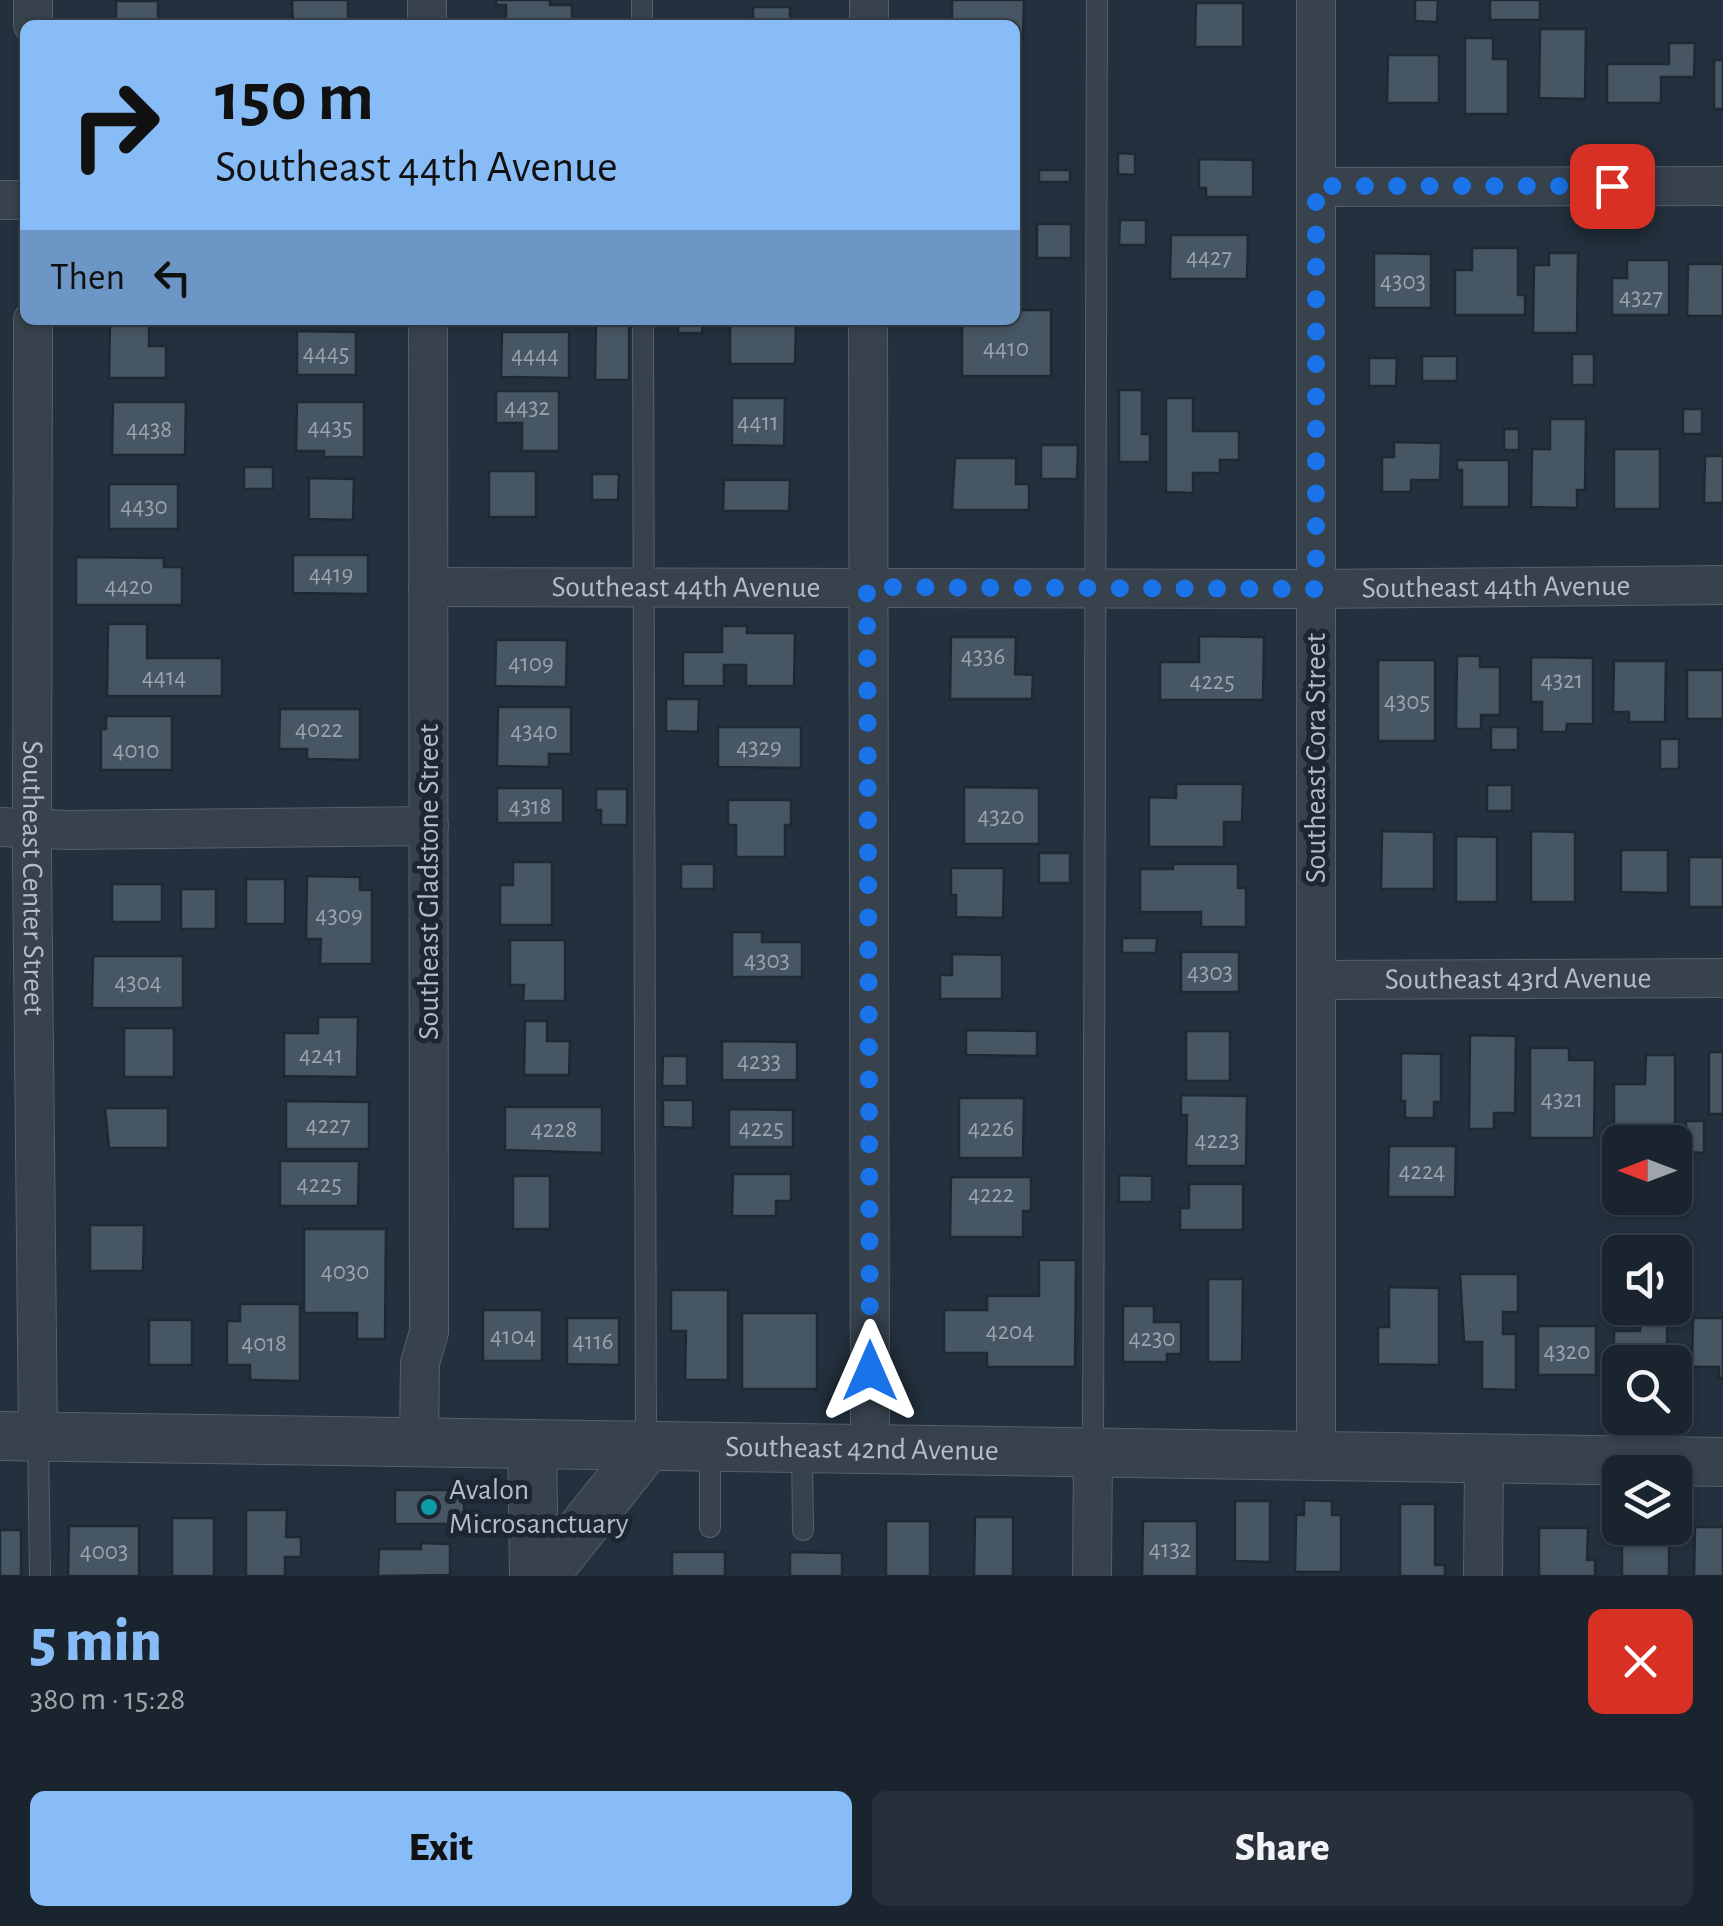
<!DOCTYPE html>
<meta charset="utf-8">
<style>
:root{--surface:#1a242e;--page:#27303a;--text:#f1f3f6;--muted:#9fa4aa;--line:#38414a;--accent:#88bcf7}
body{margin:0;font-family:"Alegreya Sans",sans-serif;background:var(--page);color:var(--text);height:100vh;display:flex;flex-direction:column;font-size:38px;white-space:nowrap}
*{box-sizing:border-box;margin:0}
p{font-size:32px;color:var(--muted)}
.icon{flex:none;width:55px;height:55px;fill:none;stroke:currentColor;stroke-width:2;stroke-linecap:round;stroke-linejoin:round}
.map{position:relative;height:1576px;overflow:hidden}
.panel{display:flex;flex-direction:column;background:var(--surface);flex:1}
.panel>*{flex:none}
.top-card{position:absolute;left:20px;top:20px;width:1000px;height:305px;border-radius:15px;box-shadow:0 2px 8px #0004,0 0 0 2px var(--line);background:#88bcf7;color:#111;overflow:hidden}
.needle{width:65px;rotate:270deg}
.controls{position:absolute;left:1602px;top:1125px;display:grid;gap:20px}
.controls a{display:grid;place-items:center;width:90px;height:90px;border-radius:15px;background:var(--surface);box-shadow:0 2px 8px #0004,0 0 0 2px var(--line);font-size:50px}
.pin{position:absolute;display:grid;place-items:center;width:85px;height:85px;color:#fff;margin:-42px;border-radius:20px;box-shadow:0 5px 15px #0006}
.me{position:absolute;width:110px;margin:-55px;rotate:0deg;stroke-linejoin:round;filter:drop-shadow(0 0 8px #0008)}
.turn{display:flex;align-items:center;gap:35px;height:210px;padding:0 30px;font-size:45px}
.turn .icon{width:130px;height:130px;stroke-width:2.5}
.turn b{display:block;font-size:70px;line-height:85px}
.then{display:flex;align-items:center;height:95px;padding:0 30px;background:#0003;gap:20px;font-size:38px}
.round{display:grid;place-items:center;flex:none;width:105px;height:105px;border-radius:15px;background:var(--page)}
.headline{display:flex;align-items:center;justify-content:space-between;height:170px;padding:0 30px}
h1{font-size:60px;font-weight:800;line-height:75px;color:var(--accent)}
.button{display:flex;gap:20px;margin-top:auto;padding:20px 30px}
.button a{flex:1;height:115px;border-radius:15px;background:var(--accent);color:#111;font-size:40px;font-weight:800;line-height:115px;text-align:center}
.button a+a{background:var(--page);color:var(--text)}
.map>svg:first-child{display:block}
.building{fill:#475663;stroke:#1e2934;stroke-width:2.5}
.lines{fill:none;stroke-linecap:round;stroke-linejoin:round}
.service-casing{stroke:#55606b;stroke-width:22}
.minor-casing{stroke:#55606b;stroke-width:40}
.tertiary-casing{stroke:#55606b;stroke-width:50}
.service{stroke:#37424d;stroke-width:20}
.minor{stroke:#37424d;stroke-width:38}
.tertiary{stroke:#37424d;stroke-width:48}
.route{stroke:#1a73e8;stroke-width:18;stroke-dasharray:0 32.4}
.culture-dot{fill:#0f9aa8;stroke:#1c2732;stroke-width:4}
.labels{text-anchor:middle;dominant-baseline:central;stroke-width:10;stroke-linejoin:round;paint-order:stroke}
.number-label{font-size:25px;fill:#98a3af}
.street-label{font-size:30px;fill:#b3bdc8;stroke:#1c2732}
.poi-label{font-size:30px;fill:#b3bdc8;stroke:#1c2732;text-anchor:start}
</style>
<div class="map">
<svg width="1723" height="1576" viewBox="0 0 1723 1576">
<rect width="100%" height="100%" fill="#23303d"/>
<path class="building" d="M292 0H348V25H293Z
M496 0H550V5H572V25H506V5H496Z
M952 0H1024L1023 41H1015V25H952Z
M1415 0H1438L1437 22 1415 21Z
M1490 0H1540V20H1490Z
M116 1H158V25H116Z
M1196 3H1243V47H1195Z
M753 7H790V25H753Z
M1540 29H1586L1585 99 1539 98Z
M1465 38H1493V59H1508V114H1465Z
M1669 43H1695L1694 77H1661V103H1607V64H1669Z
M1388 55H1439V103H1387Z
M1714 60H1723V109H1714Z
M1118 153 1135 154V175L1118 174Z
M1199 159 1253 160V197H1206V188H1199Z
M1039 170H1070V182H1039Z
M1120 220H1146V245H1119Z
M1037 224H1071V258H1037Z
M1015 233H1019V292H1015Z
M1171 235H1248L1247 279H1170Z
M1472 248H1518V295H1525V315H1455V270H1472Z
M1374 253 1431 254V308H1374Z
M1549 253H1578L1577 333H1533L1534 265H1549Z
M1627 260H1669V315H1612V278H1627Z
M1688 264H1723V316H1687Z
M1015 310H1051V376H962V320H1015Z
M110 320H149V346H166V378H109Z
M596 320H629V380H595Z
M678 320H703L702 333H678Z
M730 320H796L795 364H730Z
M297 331 356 332V375H297Z
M502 332H569V378L501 377Z
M1572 354H1594V385H1572Z
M1422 356H1457V381H1422Z
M1369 358H1397L1396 386H1369Z
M1119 390H1142V434H1150V462H1119Z
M496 391H559V451H522V423H496Z
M732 398H785L784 446 732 445Z
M1166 398H1193V431H1239V460H1220V473H1193V493L1166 492Z
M113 402H186L185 455H112Z
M297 402H364V457H324V451H296Z
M1683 409H1702V434H1683Z
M1550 419H1586L1585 490H1577V508L1531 507 1532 449H1550Z
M1504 429H1519V450H1504Z
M1394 442 1441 443 1440 480H1411V492H1382V457H1394Z
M1041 445H1078L1077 479H1041Z
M1614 449H1660V509H1614Z
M1705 456H1723V503H1704Z
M955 458H1016V484H1029V510H952Z
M1457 460H1509V507H1462V470H1457Z
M244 467H273V489H244Z
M489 471H536V517H489Z
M592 474H619L618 500H592Z
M309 478 354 479 353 520 309 519Z
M724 480H790L789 511H723Z
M109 484H178V529H109Z
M293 555H368V594L293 593Z
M76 557 164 558V567H182V605H76Z
M108 624H147V658H222V696H107Z
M722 626H747V633H795L794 686H746V665H724V686H683V652H722Z
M1199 636 1264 637 1263 700H1160V662H1199Z
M951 637H1016L1015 674 1033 675 1032 699H950Z
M496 640H567L566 687 495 686Z
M1457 656H1480V667H1500V715H1481V729H1456Z
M1531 657 1593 658V724H1567L1566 732H1542V702H1531Z
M1378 660H1435V741H1378Z
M1614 661H1666L1665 722H1629V712H1613Z
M1687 670H1723V719H1687Z
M666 699H699L698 732 666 731Z
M498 707H571V754H549V767L497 766Z
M280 709H360V760L307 759V749H279Z
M106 716H172V770H101V729H106Z
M718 727H801V768L718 767Z
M1491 727H1518V750H1491Z
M1660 739H1679V769H1660Z
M1176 784H1243L1242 822H1224V847H1149V797L1176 798Z
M1487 785H1512V811H1487Z
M964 787 1039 788V844H964Z
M497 788H563V823H497Z
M596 789H627V825H601V810H596Z
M728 800H791V825H785V857H736V825H728Z
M1382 831 1434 832V889H1381Z
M1531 831 1575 832V902H1531Z
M1456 836 1497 837V902H1456Z
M1621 850H1668V893L1621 892Z
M1039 853H1070V883H1039Z
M1689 857H1723V907H1689Z
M513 862H552V925H500V885H513Z
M681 864H714V889H681Z
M1173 864H1238V888H1246V927H1201V912H1140V869H1173Z
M951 868H1004L1003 918 956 917V895H951Z
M307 876 360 877V890H372V964H320L321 939H306Z
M246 879H285V924H246Z
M112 884H162V922H112Z
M181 889H216V929H181Z
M732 932H762V942H802V977H732Z
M1122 938H1157L1156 953H1122Z
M510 940H565V1001H523L524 985H510Z
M1181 952H1239V992H1181Z
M952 954 1002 955V999H940V975H952Z
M93 956H183V1008H92Z
M318 1017H358L357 1077 284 1076V1033H318Z
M525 1021H547V1041H570L569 1075H524Z
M124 1028H174V1077H124Z
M966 1030 1037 1031V1056L966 1055Z
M1186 1031H1230V1081H1186Z
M1470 1035 1516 1036 1515 1113H1494V1129H1469Z
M722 1041 797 1042V1080H722Z
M1530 1048H1569V1060H1595L1594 1138H1530Z
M1709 1052H1723V1114H1709Z
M1401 1053 1441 1054V1102H1434V1118H1405V1101H1401Z
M1646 1055H1675V1141H1614V1084H1645Z
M663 1056H687V1086H662Z
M1181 1095 1247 1096 1246 1166H1186L1187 1115H1181Z
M959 1098H1024L1023 1158H959Z
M663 1100H693V1128L663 1127Z
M286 1101 369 1102V1149H286Z
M505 1107H602V1153L505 1150Z
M105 1108H168V1148H109Z
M729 1109 793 1110V1147H729Z
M1686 1121H1704V1153L1686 1152Z
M1389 1146H1456L1455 1197H1388Z
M280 1161H359L358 1206H280Z
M733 1174H791V1201H776V1216H732Z
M1119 1175 1152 1176V1202H1119Z
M513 1176H550V1229H513Z
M951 1177H1031V1211H1023V1237H950Z
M1189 1184H1243V1230H1180V1208H1189Z
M90 1225H144L143 1271H90Z
M304 1229H386L385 1339H357V1313H304Z
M1039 1260H1076L1075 1367H987V1353H944V1310H987V1296H1039Z
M1460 1274H1518V1312H1503V1334H1516V1390L1482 1389V1342H1464Z
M1208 1279H1243L1242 1362H1208Z
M1389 1287 1439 1288V1365L1378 1364V1327H1389Z
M671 1290H728V1380H685L686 1331H671Z
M240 1304H300V1381L250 1380V1365H227V1321H240Z
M1123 1306H1154V1322H1181V1354H1167V1362H1123Z
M483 1310H542V1361H483Z
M1641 1311H1667V1362H1620V1377H1614V1331H1640Z
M742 1313H817V1389H742Z
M567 1318H619V1365L567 1364Z
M1693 1318H1723V1378H1719V1367H1692Z
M149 1320H192V1365H149Z
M1538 1326H1596V1375H1538Z
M395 1490H464V1524H395Z
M1304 1500 1332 1501V1515H1341V1572H1295L1296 1515H1304Z
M1235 1501H1270V1562L1235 1561Z
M1400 1504H1435V1565H1445V1576H1400Z
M246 1510H287L286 1537H301V1557H285V1576H246Z
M975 1517H1013V1576H974Z
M172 1518H214V1576H172Z
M886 1521H930V1576H886Z
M1143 1521H1197V1576H1142Z
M69 1526H139V1576H68Z
M1695 1527H1723V1576H1694Z
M1539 1528H1588L1587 1560H1595V1576H1539Z
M1622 1528H1669V1576H1622Z
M0 1530H21V1576H0Z
M421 1543 450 1544V1575L378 1576 379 1549H421Z
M672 1552H725V1576H672Z
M790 1552 842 1553V1576H790Z"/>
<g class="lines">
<g class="service-casing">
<path id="service" d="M642 0V25
M643 320 646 1445
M38 1437 40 1576
M710 1449V1527
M802 1450 803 1530
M1093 1454 1097 0"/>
</g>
<g class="minor-casing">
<g id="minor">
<path d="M427 0V25"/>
<path d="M1316 0V1456"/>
<path d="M33 25V0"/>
<path d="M869 25V0"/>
<path d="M1316 187 1723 186"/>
<path d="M0 200H25"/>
<path id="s1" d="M33 320 32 857 38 1437"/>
<path d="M868 320 870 1451"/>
<path id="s2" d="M428 587 1316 589 1723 585"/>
<path d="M0 827 68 830 429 826"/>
<path id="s3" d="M1316 980 1723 978"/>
<path d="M419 1443 420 1363 429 1332 428 320"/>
<path d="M1092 1576 1093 1454"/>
<path d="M1483 1576 1484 1459"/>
</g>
</g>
<g class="tertiary-casing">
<g id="tertiary">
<path id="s4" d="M0 1436 1723 1462"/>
<path d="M532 1445 534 1576"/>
<path d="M544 1576 647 1447"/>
</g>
</g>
<use href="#service" class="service"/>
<use href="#minor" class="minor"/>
<use href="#tertiary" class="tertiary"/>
</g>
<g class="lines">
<path class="route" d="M870 1371 867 587 1316 589V186H1612"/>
</g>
<circle class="culture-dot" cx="429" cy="1507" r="10"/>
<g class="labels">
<g class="number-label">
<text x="1209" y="257">4427</text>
<text x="1403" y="281">4303</text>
<text x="1641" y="297">4327</text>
<text x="1006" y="348">4410</text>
<text x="326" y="353">4445</text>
<text x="535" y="355">4444</text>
<text x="527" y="407">4432</text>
<text x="758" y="422">4411</text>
<text x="330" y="427">4435</text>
<text x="149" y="429">4438</text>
<text x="144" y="506">4430</text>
<text x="331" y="574">4419</text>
<text x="129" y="586">4420</text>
<text x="983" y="656">4336</text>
<text x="531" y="663">4109</text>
<text x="164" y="677">4414</text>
<text x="1562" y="680">4321</text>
<text x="1212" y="681">4225</text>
<text x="1407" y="701">4305</text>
<text x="319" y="729">4022</text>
<text x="534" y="731">4340</text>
<text x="759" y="747">4329</text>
<text x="136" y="750">4010</text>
<text x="530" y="806">4318</text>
<text x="1001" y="816">4320</text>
<text x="339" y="915">4309</text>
<text x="767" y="960">4303</text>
<text x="1210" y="972">4303</text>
<text x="138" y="982">4304</text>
<text x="321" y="1055">4241</text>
<text x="759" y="1061">4233</text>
<text x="1562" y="1099">4321</text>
<text x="328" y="1125">4227</text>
<text x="761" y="1128">4225</text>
<text x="991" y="1128">4226</text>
<text x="554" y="1129">4228</text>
<text x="1217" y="1140">4223</text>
<text x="1422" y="1171">4224</text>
<text x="319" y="1184">4225</text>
<text x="991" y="1194">4222</text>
<text x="345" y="1271">4030</text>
<text x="1010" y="1331">4204</text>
<text x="513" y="1336">4104</text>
<text x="1152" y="1338">4230</text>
<text x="593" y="1341">4116</text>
<text x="264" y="1343">4018</text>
<text x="1567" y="1351">4320</text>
<text x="1170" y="1549">4132</text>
<text x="104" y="1551">4003</text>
</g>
<g class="street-label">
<text stroke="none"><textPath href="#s2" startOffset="1068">Southeast 44th Avenue</textPath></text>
<text stroke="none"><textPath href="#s2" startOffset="258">Southeast 44th Avenue</textPath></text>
<text transform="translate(1316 758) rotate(-90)">Southeast Cora Street</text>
<text stroke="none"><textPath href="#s1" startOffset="558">Southeast Center Street</textPath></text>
<text transform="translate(429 882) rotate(-90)">Southeast Gladstone Street</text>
<text stroke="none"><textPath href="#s3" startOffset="202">Southeast 43rd Avenue</textPath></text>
<text stroke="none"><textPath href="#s4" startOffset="862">Southeast 42nd Avenue</textPath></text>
</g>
<g class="poi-label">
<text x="449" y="1490">Avalon<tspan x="449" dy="34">Microsanctuary</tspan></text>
</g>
</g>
</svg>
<div class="controls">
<a><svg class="needle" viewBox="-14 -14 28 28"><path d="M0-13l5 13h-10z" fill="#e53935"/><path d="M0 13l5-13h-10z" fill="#9fa4aa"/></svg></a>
<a><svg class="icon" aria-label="sound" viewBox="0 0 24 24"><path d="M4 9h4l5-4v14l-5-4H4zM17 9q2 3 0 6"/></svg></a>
<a><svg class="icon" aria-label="search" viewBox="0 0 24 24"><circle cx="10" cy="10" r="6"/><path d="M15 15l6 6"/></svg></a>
<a><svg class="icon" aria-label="layers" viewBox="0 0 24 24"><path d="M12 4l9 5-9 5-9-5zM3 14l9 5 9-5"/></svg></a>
</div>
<div class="pin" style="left:1612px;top:186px;background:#d93025"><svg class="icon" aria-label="arrive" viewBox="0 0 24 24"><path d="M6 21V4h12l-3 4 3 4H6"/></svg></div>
<svg class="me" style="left:870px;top:1371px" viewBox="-20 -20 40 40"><path d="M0-17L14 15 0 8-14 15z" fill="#1a73e8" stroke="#fff" stroke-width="4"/></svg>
<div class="top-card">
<div class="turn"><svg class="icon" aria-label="right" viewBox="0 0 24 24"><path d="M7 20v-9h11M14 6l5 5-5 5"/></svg><div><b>150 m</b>Southeast 44th Avenue</div></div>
<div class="then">Then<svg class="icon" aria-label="left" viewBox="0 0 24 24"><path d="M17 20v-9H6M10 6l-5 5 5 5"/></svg></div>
</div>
</div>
<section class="panel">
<div class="headline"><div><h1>5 min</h1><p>380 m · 15:28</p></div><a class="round" style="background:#d93025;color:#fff"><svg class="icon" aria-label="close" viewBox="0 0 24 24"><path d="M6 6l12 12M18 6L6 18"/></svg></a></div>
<div class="button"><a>Exit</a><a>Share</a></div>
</section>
